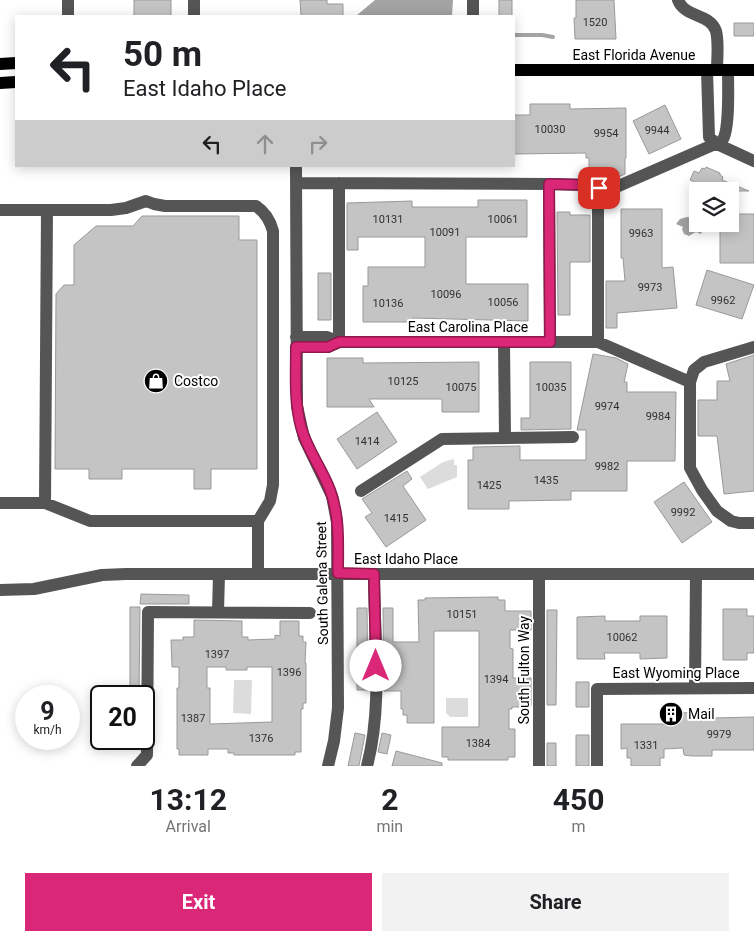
<!DOCTYPE html>
<style>
:root{--surface:#fff;--page:#f2f2f2;--text:#202124;--muted:#757577;--accent:#db2777}
body{margin:0;font-family:Roboto,sans-serif;background:var(--page);color:var(--text);height:100vh;display:flex;flex-direction:column;font-size:19px;white-space:nowrap}
*{box-sizing:border-box;margin:0}
p{font-size:16px;color:var(--muted)}
.icon{flex:none;width:28px;height:28px;fill:none;stroke:currentColor;stroke-width:2;stroke-linecap:round;stroke-linejoin:round}
.map{position:relative;height:766px;overflow:hidden}
.side{display:flex;flex-direction:column;background:var(--surface);flex:1}
.side>*{flex:none}
.guide{position:absolute;left:15px;top:15px;width:500px;height:152px;border-radius:0px;box-shadow:0 2px 12px #0003;background:#fff;color:var(--text);overflow:hidden}
.tools{position:absolute;left:689px;top:182px;display:grid;gap:10px}
.tools a{display:grid;place-items:center;width:50px;height:50px;border-radius:0px;background:var(--surface);box-shadow:0 2px 12px #0003;font-size:25px}
.speed{position:absolute;left:15px;top:685px;display:flex;gap:10px;font-size:25px;font-weight:700;text-align:center}
.speed>*{display:grid;place-content:center;width:65px;height:65px;border-radius:50%;background:var(--surface);box-shadow:0 2px 12px #0003;line-height:1}
.speed small{font-size:12px;font-weight:400}
.speed .limit{border:2px solid #111;border-radius:8px;background:#fff;color:#111}
.pin{position:absolute;display:grid;place-items:center;width:42px;height:42px;color:#fff;margin:-21px;border-radius:10px;box-shadow:0 2px 8px #0006}
.me{position:absolute;width:55px;margin:-28px;rotate:0deg;stroke-linejoin:round;filter:drop-shadow(0 0 4px #0008)}
.turn{display:flex;align-items:center;gap:18px;height:105px;padding:0 25px;font-size:22px}
.turn .icon{width:65px;height:65px;stroke-width:2.5}
.turn b{display:block;font-size:35px;line-height:42px}
.lanes{display:flex;align-items:center;height:48px;padding:0 25px;background:#0003;justify-content:center;gap:25px;direction:ltr}
.lanes .off{opacity:.35}
.eta{display:flex;justify-content:space-evenly;align-items:center;height:85px;text-align:center}
.eta b{font-size:30px;font-weight:700;line-height:35px}
.primary-button{display:flex;gap:10px;margin-top:auto;padding:10px 25px}
.primary-button a{flex:1;height:58px;border-radius:0px;background:var(--accent);color:#fff;font-size:20px;font-weight:700;line-height:58px;text-align:center}
.primary-button a+a{background:var(--page);color:var(--text)}
.map>svg:first-child{display:block}
.green{fill:#dcdcdc}
.water{fill:#a3a3a3}
.lines{fill:none;stroke-linecap:round;stroke-linejoin:round}
.stream{stroke:#a3a3a3;stroke-width:4}
.building{fill:#c4c4c4;stroke:#999;fill-rule:evenodd}
.minor{stroke:#555;stroke-width:12}
.major{stroke:#000;stroke-width:12}
.route-casing{stroke:#8e194d;stroke-width:12}
.route{stroke:#db2777;stroke-width:9}
.labels{text-anchor:middle;dominant-baseline:central;stroke-width:4;stroke-linejoin:round;paint-order:stroke}
.number-label{font-size:11px;fill:#313131}
.street-label{font-size:14px;fill:#000;stroke:#fff}
.poi-label{font-size:14px;fill:#000;stroke:#fff;text-anchor:start}
</style>
<div class="map">
<svg width="754" height="766" viewBox="0 0 754 766">
<rect width="100%" height="100%" fill="#fff"/>
<path class="green" d="M454 459V465H457V477L428 489 420 477 443 462Z
M234 680H252L251 714 233 713Z
M446 698H468V717H450L446 713Z"/>
<path class="water" d="M375 0H453L452 16H356Z
M687 217 694 218 697 221 698 224H701L703 229 701 234 696 232 689 236 684 234 682 229 683 227 676 224 680 219Z"/>
<g class="lines">
<path class="stream" d="M515 35H542L553 37"/>
</g>
<path class="building" d="M134 0H171V16H134Z
M300 0H327V4H343V16H301Z
M499 0H512V16H499Z
M576 0H614L616 39H575L574 18H576Z
M734 23H754V36H734Z
M530 104H570V109L626 108V158H625V174L616 178 589 177V158H586V153L514 154V115H530Z
M665 105 681 139 649 154 633 121Z
M706 167 720 173V175L723 177 722 180 749 191H696L699 184 690 180 694 171 699 173 702 168 705 169Z
M478 200H527V237H466V284H528V321L413 318V322H363V286H368V267H425V237H358V250H347V203L412 201V207H478Z
M621 209H662V268L673 267 677 308 617 313V328H606V281H625L623 258H621Z
M557 212H570V215H590V262H570V315H558Z
M730 214H754V263H720V224H730Z
M142 216H239V240H257V469H211V489H194V469H122V479H89V469H55L56 294 64 285H74V245L96 226H133Z
M707 270 754 285 742 319 696 305Z
M318 273H331V320H318Z
M593 354 616 358 628 364 624 382H627V392H676L675 461H627V491H571V500L509 501V509H468V460H473V447L520 446V460H586V430H577Z
M754 355V491L724 494 717 436H698V400H717V381H730L726 364Z
M327 358H363V363L479 362V412H442V399H369L374 407H327Z
M530 362H571V429L521 430V418H530Z
M377 412 397 442 357 469 337 439Z
M407 471 412 479 403 486 426 520 386 547 365 517 372 513 362 499Z
M684 482 712 522 682 543 654 502Z
M141 594 189 595V604H140Z
M498 597V600H505V611H531V630H510V648L513 649V678H531V705L530 707H512V709H509V729H515V757H508V760H448V757H442V727H479V631H434V723H407V715H403V709H401V691H384L383 608H393V642H419L418 600H425V598Z
M130 607H140L139 696H130Z
M357 608H367L368 690H357Z
M723 609H747V616H754V653H747V660H723Z
M547 610H557L556 705H547Z
M605 616V621H640V616H667V658L640 659V653H604L605 659H577V617Z
M194 620 242 621V637H248V640L275 639V635L280 636V621H299V636H303V642H306L305 663H306V703H303V709H301V752H295V755H234V753H228V749H208V755H179V749H177V688H179V667H172L171 640H183V637H194ZM207 667H226V670H247V667H272V722L210 724V688H207Z
M576 682H589V707H576Z
M677 709V713L712 712V718L754 717V750H712V756H692L684 755 683 748 664 749V758H660V766H631V758H627V748L621 749V724H665V710Z
M355 733 365 735 359 766H348Z
M382 733 391 735 387 754 378 752Z
M576 735H589V766H576Z
M547 743H556V766H547Z
M396 751 442 763V766H392Z"/>
<g class="lines">
<path class="minor" d="M194 0V16
M473 0V16
M678 0C685 18 710 13 716 31 719 43 717 58 717 70
M68 16V0
M707 70 709 137 717 144 754 161
M296 166 297 406 304 438 332 496 337 522 338 708 334 741 328 766
M296 183 549 184 588 185 607 191 722 141C730 131 728 85 728 70
M339 183V342
M549 184 550 342
M0 210H111L126 208 146 201 154 204 165 206H256C265 212 270 220 273 231V485L270 501 258 521V574
M296 337H327L339 342H598L690 382
M504 342 505 437
M598 342V209L599 203 607 191
M296 347H328L339 342
M754 347 704 362 694 370 690 382V468L702 490 717 511 731 521 739 523H754
M361 491 442 439 573 437
M0 503H45L47 210
M45 503 90 521H258
M539 574V766
M0 590 34 589 102 575 126 574H754
M218 612 219 574
M695 688 696 574
M137 766 147 755 148 612 310 613
M367 766C383 706 374 636 374 574
M597 766V689L754 688"/>
<path class="major" d="M0 64 16 63
M514 70H754
M0 83 16 82"/>
</g>
<g class="lines">
<g class="route-casing">
<path id="route" d="M376 666 374 574 338 573C338 545 340 516 330 490 322 468 307 450 301 427 294 401 296 374 296 347H328L339 342H550L549 184 588 185 599 188"/>
</g>
<use href="#route" class="route"/>
</g>
<defs>
<g id="shop-disc" transform="scale(1.25)"><circle r="9.5" fill="#000" stroke="#fff"/><path d="M-5-2.5h2.3a2.7 3.5 0 0 1 5.4 0H5L5.5 6h-11ZM-1.5-2.5h3a1.5 2.3 0 0 0-3 0Z" fill="#fff"/></g>
<g id="building-disc" transform="scale(1.25)"><circle r="9.5" fill="#000" stroke="#fff"/><path d="M-4-6H4V6H1V3H-1V6H-4ZM-2.5-4.3h1.7v1.8h-1.7ZM.8-4.3h1.7v1.8H.8ZM-2.5-1h1.7V.8h-1.7ZM.8-1h1.7V.8H.8Z" fill="#fff"/></g>
</defs>
<g fill-rule="evenodd">
<use href="#shop-disc" x="156" y="381"/>
<use href="#building-disc" x="671" y="714"/>
</g>
<g class="labels">
<g class="number-label">
<text x="595" y="22">1520</text>
<text x="550" y="129">10030</text>
<text x="657" y="130">9944</text>
<text x="606" y="133">9954</text>
<text x="388" y="219">10131</text>
<text x="503" y="219">10061</text>
<text x="445" y="232">10091</text>
<text x="641" y="233">9963</text>
<text x="650" y="287">9973</text>
<text x="446" y="294">10096</text>
<text x="723" y="300">9962</text>
<text x="503" y="302">10056</text>
<text x="388" y="303">10136</text>
<text x="403" y="381">10125</text>
<text x="461" y="387">10075</text>
<text x="551" y="387">10035</text>
<text x="607" y="406">9974</text>
<text x="658" y="416">9984</text>
<text x="367" y="441">1414</text>
<text x="607" y="466">9982</text>
<text x="546" y="480">1435</text>
<text x="489" y="485">1425</text>
<text x="683" y="512">9992</text>
<text x="396" y="518">1415</text>
<text x="462" y="614">10151</text>
<text x="622" y="637">10062</text>
<text x="217" y="654">1397</text>
<text x="289" y="672">1396</text>
<text x="496" y="679">1394</text>
<text x="193" y="718">1387</text>
<text x="719" y="734">9979</text>
<text x="261" y="738">1376</text>
<text x="478" y="743">1384</text>
<text x="646" y="745">1331</text>
</g>
<g class="street-label">
<text x="634" y="55">East Florida Avenue</text>
<text x="468" y="327">East Carolina Place</text>
<text x="406" y="559">East Idaho Place</text>
<text transform="translate(322 583) rotate(-91)">South Galena Street</text>
<text transform="translate(524 670) rotate(-90)">South Fulton Way</text>
<text x="676" y="673">East Wyoming Place</text>
</g>
<g class="poi-label">
<text x="174" y="381">Costco</text>
<text x="688" y="714">Mail</text>
</g>
</g>
</svg>
<div class="tools">
<a><svg class="icon" aria-label="layers" viewBox="0 0 24 24"><path d="M12 4l9 5-9 5-9-5zM3 14l9 5 9-5"/></svg></a>
</div>
<div class="speed"><div>9<small>km/h</small></div><div class="limit">20</div></div>
<div class="pin" style="left:599px;top:188px;background:#d93025"><svg class="icon" aria-label="arrive" viewBox="0 0 24 24"><path d="M6 21V4h12l-3 4 3 4H6"/></svg></div>
<svg class="me" style="left:376px;top:666px" viewBox="-20 -20 40 40"><circle r="19" fill="#fff"/><path d="M0-13L10 11 0 6-10 11z" fill="#db2777"/></svg>
<div class="guide">
<div class="turn"><svg class="icon" aria-label="left" viewBox="0 0 24 24"><path d="M17 20v-9H6M10 6l-5 5 5 5"/></svg><div><b>50 m</b>East Idaho Place</div></div>
<div class="lanes"><svg class="icon" aria-label="left" viewBox="0 0 24 24"><path d="M17 20v-9H6M10 6l-5 5 5 5"/></svg><svg class="icon off" aria-label="ahead" viewBox="0 0 24 24"><path d="M12 20V5M6 11l6-6 6 6"/></svg><svg class="icon off" aria-label="right" viewBox="0 0 24 24"><path d="M7 20v-9h11M14 6l5 5-5 5"/></svg></div>
</div>
</div>
<section class="side">
<div class="eta">
<div><b>13:12</b><p>Arrival</p></div>
<div><b>2</b><p>min</p></div>
<div><b>450</b><p>m</p></div>
</div>
<div class="primary-button"><a>Exit</a><a>Share</a></div>
</section>
